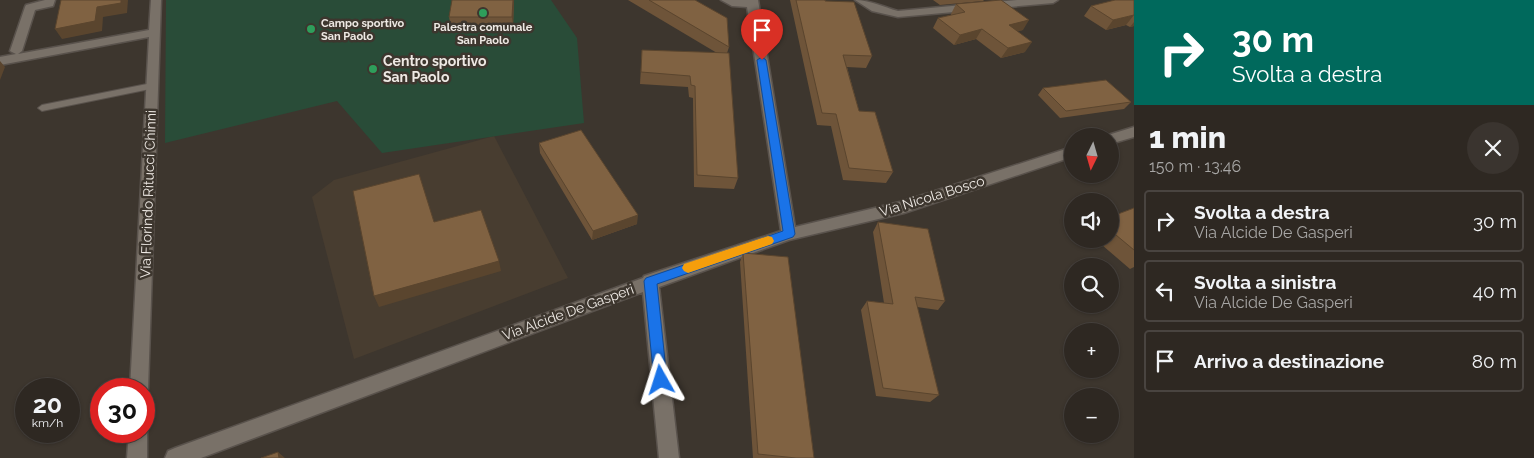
<!DOCTYPE html>
<html lang="it">
<meta charset="utf-8">
<style>
:root{--surface:#2e2822;--page:#3a342f;--text:#f1f3f6;--muted:#a7a6a5;--line:#494440}
body{margin:0;font-family:Raleway,sans-serif;background:var(--page);color:var(--text);height:100vh;display:flex;flex-direction:column;font-size:19px;white-space:nowrap}
*{box-sizing:border-box;margin:0}
p{font-size:16px;color:var(--muted)}
.icon{flex:none;width:28px;height:28px;fill:none;stroke:currentColor;stroke-width:2;stroke-linecap:round;stroke-linejoin:round}
.map{position:relative;flex:1;overflow:hidden}
.side{display:flex;flex-direction:column;background:var(--surface);width:400px}
.side>*{flex:none}
.banner{background:#00695c;color:#fff;overflow:hidden}
.needle{width:32px;rotate:185deg}
.tools{position:absolute;left:1064px;top:128px;display:grid;gap:10px}
.tools a{display:grid;place-items:center;width:55px;height:55px;border-radius:50%;background:var(--surface);box-shadow:0 1px 4px #0004,0 0 0 1px var(--line);font-size:25px}
.speed{position:absolute;left:15px;top:378px;display:flex;gap:10px;font-size:25px;font-weight:700;text-align:center}
.speed>*{display:grid;place-content:center;width:65px;height:65px;border-radius:50%;background:var(--surface);box-shadow:0 1px 4px #0004,0 0 0 1px var(--line);line-height:1}
.speed small{font-size:12px;font-weight:400}
.speed .limit{border:8px solid #d22;background:#fff;color:#111}
.pin{position:absolute;display:grid;place-items:center;width:42px;height:42px;color:#fff;margin:-51px -21px;border-radius:50% 50% 50% 0;rotate:-45deg;box-shadow:0 0 5px #0007}
.pin .icon{rotate:45deg}
.me{position:absolute;width:55px;margin:-28px;rotate:354deg;stroke-linejoin:round;filter:drop-shadow(0 0 4px #0008)}
.turn{display:flex;align-items:center;gap:18px;height:105px;padding:0 15px;font-size:22px}
.turn .icon{width:65px;height:65px;stroke-width:2.5}
.turn b{display:block;font-size:35px;line-height:42px}
.round{display:grid;place-items:center;flex:none;width:52px;height:52px;border-radius:26px;background:var(--page)}
.overview{display:flex;align-items:center;justify-content:space-between;height:85px;padding:0 15px}
h1{font-size:30px;font-weight:800;line-height:38px}
ul{padding:0;list-style:none}
li{display:flex;align-items:center;gap:15px;height:62px;margin:0 10px 8px;padding:0 5px;border:2px solid var(--line);border-radius:5px}
li div{flex:1}
li b{display:block;font-size:19px}
li em{font-style:normal}
main{display:flex;flex:1;min-height:0}
.map>svg:first-child{display:block}
.built{fill:#483d30}
.green{fill:#294c38}
.lines{fill:none;stroke-linecap:round;stroke-linejoin:round}
.lane-casing{stroke:#59524c;stroke-width:2}
.street-casing{stroke:#59524c;stroke-width:3}
.lane{fill:#797168;fill-rule:evenodd}
.street{fill:#797168;fill-rule:evenodd}
.wall{fill:#6e5439}
.shaded-wall{fill:#5a452e}
.building{fill:#806242;stroke:#5a452e}
.route{fill:#1a73e8;stroke:#114b97}
.slow{fill:#f59e0b}
.leisure-dot{fill:#2e9e5b;stroke:#3d362e;stroke-width:2}
.labels{text-anchor:middle;dominant-baseline:central;stroke-width:5;stroke-linejoin:round;paint-order:stroke}
.far-poi-label{font-size:11px;font-weight:bold;fill:#eee9e4;stroke:#3d362e;text-anchor:start}
.poi-label{font-size:14px;font-weight:bold;fill:#eee9e4;stroke:#3d362e;text-anchor:start}
.street-label{font-size:14px;fill:#eee9e4;stroke:#3d362e}
</style>
<main>
<div class="map">
<svg width="1134" height="458" viewBox="0 0 1134 458">
<rect width="100%" height="100%" fill="#3d362e"/>
<path class="built" d="M494 136 568 278 354 359 312 197 334 180Z"/>
<path class="green" d="M166 0H551L577 38 584 123 382 153 337 101 165 143Z"/>
<g class="lines">
<g class="lane-casing">
<path id="lane" d="M152 83 155 84V88L42 111 38 108 42 105Z"/>
</g>
<g class="street-casing">
<path id="street" d="M45 0H55L53 6 35 10 22 51 18 54 149 30 151 0H161L148 389 144 396V389H130L149 37 0 65V57L16 54 10 51 25 7 26 5Z
M721 0H758L795 227 904 201 1072 147V157L904 213 789 240 659 287 679 458H659L643 292 201 458H165L168 451 175 448 643 278 644 276 781 231 747 7 732 6Z
M855 0C870 0 883 7 898 11L1017 0H1058L1053 3 898 17 872 11Z
M1134 127V137L1110 144V136H1105Z
M144 424 147 431V458H127L129 431H144Z"/>
</g>
<use href="#lane" class="lane"/>
<use href="#street" class="street"/>
</g>
<path class="wall" d="M514 0 513 27H451L449 17Z
M628 0H695L729 47 727 53 738 178 734 189 694 187 693 98 689 97 688 87 640 84 642 50 717 53Z
M790 0H825L872 56 866 68 847 67 859 111 893 172 886 183 843 180 831 126 817 125Z
M933 0H984L983 1 940 5Z
M1134 0V26L1130 27 1126 25 1106 30 1084 16 1091 6Z
M956 4 1023 30 1017 31 1025 52 1001 58 976 39 954 45 933 28 938 18 951 15V14Z
M1043 88 1131 102 1124 109 1060 118 1038 95Z
M539 143 637 224 592 240 540 153Z
M1134 208V267L1130 269 1095 239H1110V217Z
M878 222 945 301 938 310 917 307 939 395 930 402 876 396 861 310 867 301 884 303 873 232Z
M743 253 814 458H753L740 262Z"/>
<path class="shaded-wall" d="M121 0H128L127 13 103 17 102 31 62 39 55 29 97 7Z
M513 0H514L513 27 512 17Z
M1134 15 1126 25 1106 30 1113 20Z
M1029 20 1023 30 1003 35 1009 25Z
M1134 22V26L1130 27Z
M982 29 976 39 954 45 960 35Z
M1032 42 1025 52 1001 58 1008 48Z
M0 61 5 67 0 80Z
M638 215 637 224 592 240 593 231Z
M499 261 501 271 379 307 374 296Z
M278 452 285 458H279Z"/>
<path class="building" d="M61 0H121V3L97 7 95 21 55 29Z
M452 0H513L512 17H449Z
M649 0H695L727 18 729 47Z
M796 0H825V1L854 2 872 56 843 55 859 111 875 112 893 172 849 168 836 114 822 113Z
M1001 0 1029 20 1009 25 1032 42 1008 48 982 29 960 35 938 18 965 12 956 4Z
M1115 0H1134V15L1113 20 1091 6Z
M642 50 729 53 738 178 697 175 695 86 691 85 690 76 641 72Z
M1106 80 1131 102 1066 111 1043 88Z
M581 130 638 215 593 231 539 143Z
M419 174 434 222 481 210 499 261 374 296 353 191Z
M1134 208V250L1110 230V217Z
M878 222 928 229 945 301 915 297 939 395 883 388 867 301 893 304Z
M743 253 788 257 814 458H796L758 454Z
M278 452 279 458H261Z"/>
<path class="route" d="M762 57 766 60 795 234 793 237 657 284 667 380 665 384 661 386 656 384 654 380 644 281 646 278 783 231 757 60Z"/>
<path class="slow" d="M768 236 772 237 774 241 772 244 688 273 684 271 682 268 684 264Z"/>
<g class="leisure-dot">
<circle cx="483" cy="13" r="5"/>
<circle cx="311" cy="29" r="5"/>
<circle cx="373" cy="69" r="5"/>
</g>
<g class="labels">
<g class="far-poi-label">
<text x="321" y="23">Campo sportivo<tspan x="321" dy="13">San Paolo</tspan></text>
<text x="483" y="27" text-anchor="middle">Palestra comunale<tspan x="483" dy="13">San Paolo</tspan></text>
</g>
<g class="poi-label">
<text x="383" y="61">Centro sportivo<tspan x="383" dy="16">San Paolo</tspan></text>
</g>
<g class="street-label">
<text transform="translate(148 194) rotate(-88)">Via Florindo Ritucci Chinni</text>
<text transform="translate(932 196) rotate(-17)">Via Nicola Bosco</text>
<text transform="translate(568 312) rotate(-20)">Via Alcide De Gasperi</text>
</g>
</g>
</svg>
<div class="tools">
<a><svg class="needle" viewBox="-14 -14 28 28"><path d="M0-13l5 13h-10z" fill="#e53935"/><path d="M0 13l5-13h-10z" fill="#a7a6a5"/></svg></a>
<a><svg class="icon" aria-label="sound" viewBox="0 0 24 24"><path d="M4 9h4l5-4v14l-5-4H4zM17 9q2 3 0 6"/></svg></a>
<a><svg class="icon" aria-label="search" viewBox="0 0 24 24"><circle cx="10" cy="10" r="6"/><path d="M15 15l6 6"/></svg></a>
<a>+</a>
<a>−</a>
</div>
<div class="speed"><div>20<small>km/h</small></div><div class="limit">30</div></div>
<div class="pin" style="left:762px;top:60px;background:#d93025"><svg class="icon" aria-label="arrive" viewBox="0 0 24 24"><path d="M6 21V4h12l-3 4 3 4H6"/></svg></div>
<svg class="me" style="left:661px;top:380px" viewBox="-20 -20 40 40"><path d="M0-17L14 15 0 8-14 15z" fill="#1a73e8" stroke="#fff" stroke-width="4"/></svg>
</div>
<section class="side">
<div class="banner">
<div class="turn"><svg class="icon" aria-label="right" viewBox="0 0 24 24"><path d="M7 20v-9h11M14 6l5 5-5 5"/></svg><div><b>30 m</b>Svolta a destra</div></div>
</div>
<div class="overview"><div><h1>1 min</h1><p>150 m · 13:46</p></div><a class="round"><svg class="icon" aria-label="close" viewBox="0 0 24 24"><path d="M6 6l12 12M18 6L6 18"/></svg></a></div>
<ul>
<li><svg class="icon" aria-label="right" viewBox="0 0 24 24"><path d="M7 20v-9h11M14 6l5 5-5 5"/></svg><div><b>Svolta a destra</b><p>Via Alcide De Gasperi</p></div><em>30 m</em></li>
<li><svg class="icon" aria-label="left" viewBox="0 0 24 24"><path d="M17 20v-9H6M10 6l-5 5 5 5"/></svg><div><b>Svolta a sinistra</b><p>Via Alcide De Gasperi</p></div><em>40 m</em></li>
<li><svg class="icon" aria-label="arrive" viewBox="0 0 24 24"><path d="M6 21V4h12l-3 4 3 4H6"/></svg><div><b>Arrivo a destinazione</b></div><em>80 m</em></li>
</ul>
</section>
</main>
